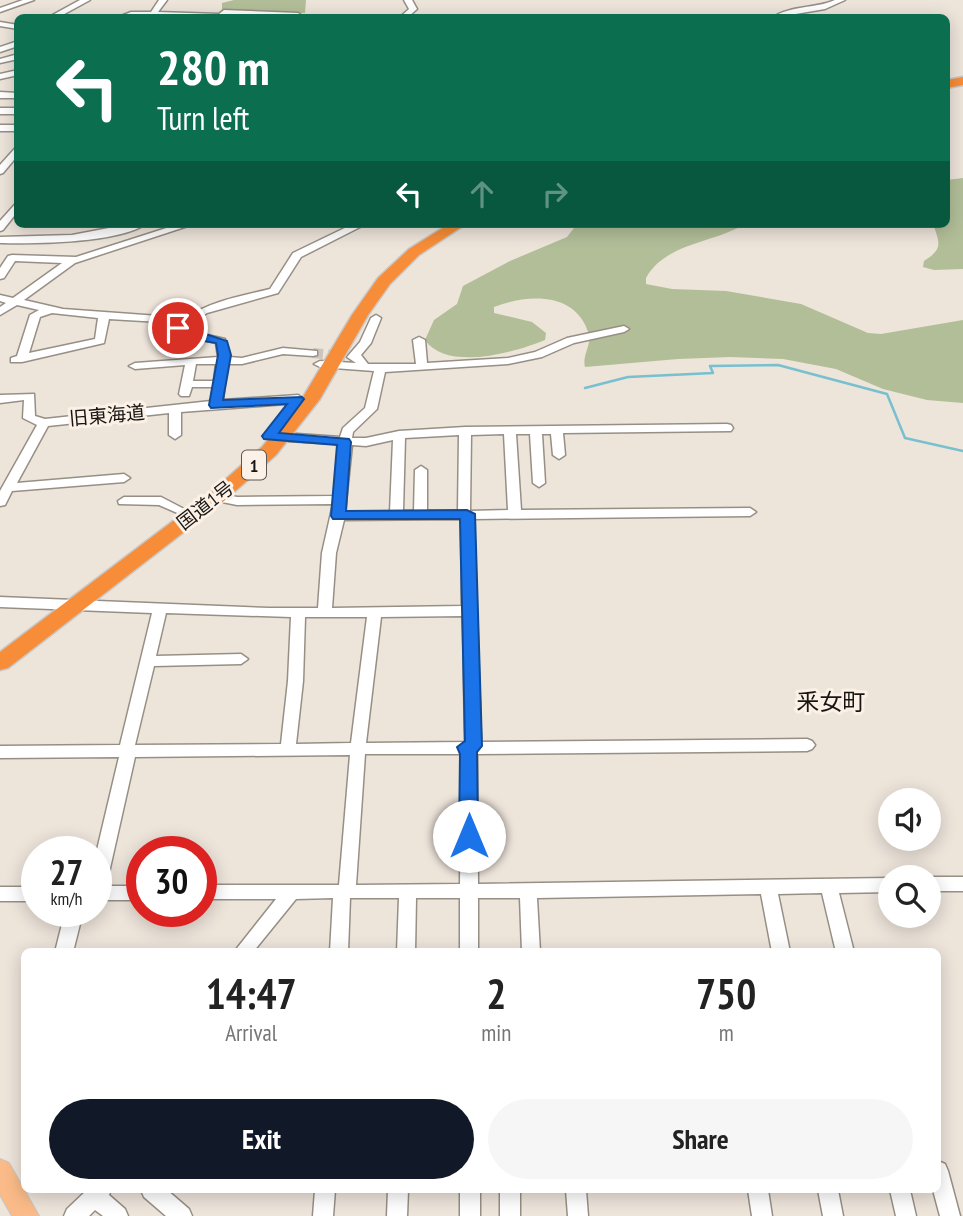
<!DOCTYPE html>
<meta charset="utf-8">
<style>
:root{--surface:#fff;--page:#f6f6f6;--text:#222;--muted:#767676;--accent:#111827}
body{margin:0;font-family:"PT Sans Narrow","Noto Sans JP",sans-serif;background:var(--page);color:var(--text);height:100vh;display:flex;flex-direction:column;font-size:26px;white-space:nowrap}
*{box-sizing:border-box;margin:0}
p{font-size:23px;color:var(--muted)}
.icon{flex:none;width:38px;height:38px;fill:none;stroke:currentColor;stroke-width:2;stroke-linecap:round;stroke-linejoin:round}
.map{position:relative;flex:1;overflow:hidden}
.drawer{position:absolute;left:21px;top:948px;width:920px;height:245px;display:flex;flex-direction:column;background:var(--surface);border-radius:10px;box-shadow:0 4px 18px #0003}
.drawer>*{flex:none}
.guide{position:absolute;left:14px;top:14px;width:936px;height:214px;border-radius:10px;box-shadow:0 4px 18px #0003;background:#0b6e4f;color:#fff;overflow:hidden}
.controls{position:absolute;left:878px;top:788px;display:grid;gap:14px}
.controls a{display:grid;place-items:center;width:63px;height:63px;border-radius:50%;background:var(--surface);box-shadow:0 4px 18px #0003;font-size:35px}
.speed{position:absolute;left:21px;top:836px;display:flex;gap:14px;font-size:35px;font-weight:700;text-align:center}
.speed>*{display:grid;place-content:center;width:91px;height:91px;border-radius:50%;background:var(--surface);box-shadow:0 4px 18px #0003;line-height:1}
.speed small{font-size:18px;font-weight:400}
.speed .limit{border:10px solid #d22;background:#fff;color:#111}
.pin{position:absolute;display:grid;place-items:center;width:60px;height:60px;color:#fff;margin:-30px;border:4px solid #fff;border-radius:50%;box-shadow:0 2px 7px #0007}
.me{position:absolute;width:77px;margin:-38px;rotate:0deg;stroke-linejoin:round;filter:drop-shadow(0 0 5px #0008)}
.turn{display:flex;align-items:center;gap:24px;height:147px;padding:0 28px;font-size:32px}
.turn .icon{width:91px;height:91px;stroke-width:2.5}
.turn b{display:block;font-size:49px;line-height:60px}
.lanes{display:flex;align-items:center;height:66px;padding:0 28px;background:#0003;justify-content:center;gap:35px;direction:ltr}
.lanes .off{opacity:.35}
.eta{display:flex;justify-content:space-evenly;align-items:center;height:119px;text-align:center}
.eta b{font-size:42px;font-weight:800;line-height:49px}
.cta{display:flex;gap:14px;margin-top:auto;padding:14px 28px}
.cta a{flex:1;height:80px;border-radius:42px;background:var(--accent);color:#fff;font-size:28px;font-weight:800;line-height:80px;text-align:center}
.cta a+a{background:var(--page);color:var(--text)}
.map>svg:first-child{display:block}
.green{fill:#b2be98}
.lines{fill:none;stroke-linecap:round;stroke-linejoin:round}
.stream{stroke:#78c0cf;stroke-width:2.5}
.minor-tunnel{stroke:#cdc5bc;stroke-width:10;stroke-dasharray:10 5;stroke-linecap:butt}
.minor-casing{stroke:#978f86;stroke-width:3}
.major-casing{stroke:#c8c7c6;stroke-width:2}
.highway-casing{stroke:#c8c7c6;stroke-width:3}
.minor{fill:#fff;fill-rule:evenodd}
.major{fill:#fabb88;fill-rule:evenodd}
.highway{fill:#f78d38;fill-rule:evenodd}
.route{fill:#1a73e8;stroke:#114b97;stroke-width:2}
.labels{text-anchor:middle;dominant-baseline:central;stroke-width:6;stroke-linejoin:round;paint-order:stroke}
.shield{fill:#fbf1e7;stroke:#5c5752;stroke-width:2}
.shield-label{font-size:18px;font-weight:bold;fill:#181512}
.street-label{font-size:19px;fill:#181512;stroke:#fbf1e7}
.quarter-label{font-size:23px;fill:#181512;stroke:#fbf1e7}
</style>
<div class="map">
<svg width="963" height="1216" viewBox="0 0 963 1216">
<rect width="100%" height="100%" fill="#ede4da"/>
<path class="green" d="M234 0H306L305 13 222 11V3Z
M963 178V269L934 270 923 267 924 261C943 249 940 244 933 224H947V180Z
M577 224H745C714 243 665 243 646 278V284L672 289 726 291 801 304 868 333 881 334 963 320V403L927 400 883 389 836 369 783 359 730 357 678 359 585 367C582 356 591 346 589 335 577 291 527 294 494 307V313L532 322 546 333 545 340C516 352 447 372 425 340L434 320 457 304 463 286 510 261 567 237Z"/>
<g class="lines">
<path class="stream" d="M585 388 628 377 713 373 710 366 778 365 887 394 905 438 963 451"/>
<path class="minor-tunnel" d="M313 353 345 356"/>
<g class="minor-casing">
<path id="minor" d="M23 0H34L0 12V8Z
M80 0H90L57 18H47Z
M159 0H167L158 12 219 14 224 10 298 13 305 18 226 14 224 18H187L158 14 155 18H116L131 12H151Z
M404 0H412L417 9 407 18H399L409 9Z
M835 0H845L825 9 772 18C790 5 815 9 835 0Z
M0 22 18 25V29L0 26Z
M18 41V46L0 52V47Z
M18 54V59L0 63V59Z
M18 70V75L0 79V74Z
M0 92 18 93V98H0Z
M0 108H18V114H0Z
M0 125H18V131H0Z
M18 145V155L3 173 0 174V165Z
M18 201V211L3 230 0 231V221Z
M130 224H146C118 243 35 244 0 243V237L72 235Z
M179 224H194L75 263 24 300 63 309 186 318C211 301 241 296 270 289L293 253 353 224H366L301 257 278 293 207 313 185 327V330L225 339 229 357 242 358 283 348 317 351V355L313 356 283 354 242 364H227L223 400 298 395 304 399 298 403 181 412V435L175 439 169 435V413L48 426 17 483 124 474 130 478 124 482 12 491 5 505 0 506V491L37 425 23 418 24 400 0 403V395L34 394 35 416 45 419 211 401 213 387H192L189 396H181L179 394 185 365 135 369 129 366 135 363 218 357 216 343 176 334 175 326 177 323 109 319 104 343 22 362H11V358L17 356 30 315 39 310 17 305 0 315V307L6 303 0 301V295L13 298 62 263 15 261 4 278 0 279V268L8 256 12 255 76 257ZM52 313 98 318 95 339 29 353 40 317ZM196 364H216L214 381H193Z
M376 315 381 318 371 343 361 355 368 364H416L413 340 419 337 425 340 427 363 508 358 535 352 567 338 624 326 629 329 624 332 574 343 542 357 508 364 385 372 377 409 353 432 352 438H366L399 431 465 427 727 424 731 425 733 428 731 431 563 433 565 455 559 459 553 455 551 434H542L545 483 539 487 533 483 530 434H516L521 510 750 508 756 512 750 516 474 519 481 742 807 739 812 741 815 745 812 749 807 751 477 754 478 884 891 878V892L839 893 854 952H836L822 893 778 894 790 952H772L761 894 537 898 540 952H522L520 898H478V952H460V898H416L415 952H397L399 898H350L348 952H330L333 898 296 899 253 952H234L276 899H201V885H339L350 755 135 757 106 886H142V900H96V854L119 757 0 758V746L120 745 152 613 0 607V597L269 608H318L322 553 333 504 237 505 212 500 211 497 217 493 237 497 334 496 340 444 269 440 263 436 269 432 340 437 343 428 365 408 374 371 320 367 314 364 320 361 356 363 347 357 360 342 371 318ZM504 434 508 510 470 511 471 435ZM459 435 458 511H427V470L421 466 415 470 414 511H403L405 438ZM393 440 390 512H345L352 445 366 446ZM461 519 462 606 332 608 336 553 344 520ZM166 613 291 617 288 681 281 744 135 745 154 666 241 664 248 659 241 654 156 656ZM463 616 465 742 366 743 381 617ZM305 617H367L351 743 296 744 303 681ZM365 754H461L460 884 356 885Z
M124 497H161L188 511 182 515 159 505 119 504 118 501Z
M929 877H963V891H929Z
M0 887H37V901H0Z
M65 912H83L73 952H55Z
M938 1161 945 1164 948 1171 960 1216H940L933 1190H938Z
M87 1190H111L109 1195 125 1209 128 1216H103L95 1210 89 1216H64L67 1209Z
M141 1190H167L189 1209 192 1216H166L144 1197Z
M315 1190H335L333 1216H313Z
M388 1190H408L407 1216H387Z
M460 1190H480V1216H460Z
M500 1190H520V1216H500Z
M566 1190H586L588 1216H568Z
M748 1190H768L772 1216H752Z
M818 1190H838L843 1216H823Z
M890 1190H910L916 1216H896Z"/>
</g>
<g class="major-casing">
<path id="major" d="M0 1159 9 1163 39 1216H12L0 1195Z"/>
</g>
<g class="highway-casing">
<path id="highway" d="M963 77V85L947 88V80Z
M449 224H466L419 255 390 284 368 315 320 399 276 455 224 501 8 668 0 670V652L210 493 262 447 303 397 352 315 378 278 409 249Z"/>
</g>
<use href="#minor" class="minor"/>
<use href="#major" class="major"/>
<use href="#highway" class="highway"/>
</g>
<path class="route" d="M178 325 227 341 231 355 223 400 302 397 304 399 279 433 349 439 351 442 346 511 467 510 475 514 482 746 477 752 478 836 475 841 469 843 462 841 459 836 460 754 457 747 465 741 460 519H333L331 516 337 445 264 439 262 436 287 404 211 408 209 405 218 355 216 343 187 338 172 328Z"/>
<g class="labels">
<rect class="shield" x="242" y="450.5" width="24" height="29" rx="5"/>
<g class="shield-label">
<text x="254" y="465">1</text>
</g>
<g class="street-label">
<text transform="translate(107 415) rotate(-5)">旧東海道</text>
<text transform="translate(205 505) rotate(-38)">国道1号</text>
</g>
<g class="quarter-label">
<text x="831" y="701">釆女町</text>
</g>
</g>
</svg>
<div class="controls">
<a><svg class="icon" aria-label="sound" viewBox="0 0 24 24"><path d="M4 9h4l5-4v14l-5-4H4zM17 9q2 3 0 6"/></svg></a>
<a><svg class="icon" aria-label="search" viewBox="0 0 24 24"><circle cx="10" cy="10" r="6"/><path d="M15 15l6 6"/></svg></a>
</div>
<div class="speed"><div>27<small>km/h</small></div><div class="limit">30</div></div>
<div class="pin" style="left:178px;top:328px;background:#d93025"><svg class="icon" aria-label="arrive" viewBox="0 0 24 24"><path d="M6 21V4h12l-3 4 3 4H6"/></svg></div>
<svg class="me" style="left:469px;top:836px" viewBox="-20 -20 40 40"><circle r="19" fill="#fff"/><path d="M0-13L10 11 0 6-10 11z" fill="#1a73e8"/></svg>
<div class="guide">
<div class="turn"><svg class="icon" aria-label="left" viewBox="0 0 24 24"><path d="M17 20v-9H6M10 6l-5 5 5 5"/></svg><div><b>280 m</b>Turn left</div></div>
<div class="lanes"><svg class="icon" aria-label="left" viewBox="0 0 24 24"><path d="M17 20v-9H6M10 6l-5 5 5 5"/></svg><svg class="icon off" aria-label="ahead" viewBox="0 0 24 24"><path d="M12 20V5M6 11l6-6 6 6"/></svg><svg class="icon off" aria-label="right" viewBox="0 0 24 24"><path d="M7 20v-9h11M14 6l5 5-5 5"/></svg></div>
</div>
<section class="drawer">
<div class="eta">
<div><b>14:47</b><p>Arrival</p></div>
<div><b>2</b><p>min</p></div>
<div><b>750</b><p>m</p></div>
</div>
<div class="cta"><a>Exit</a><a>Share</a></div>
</section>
</div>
